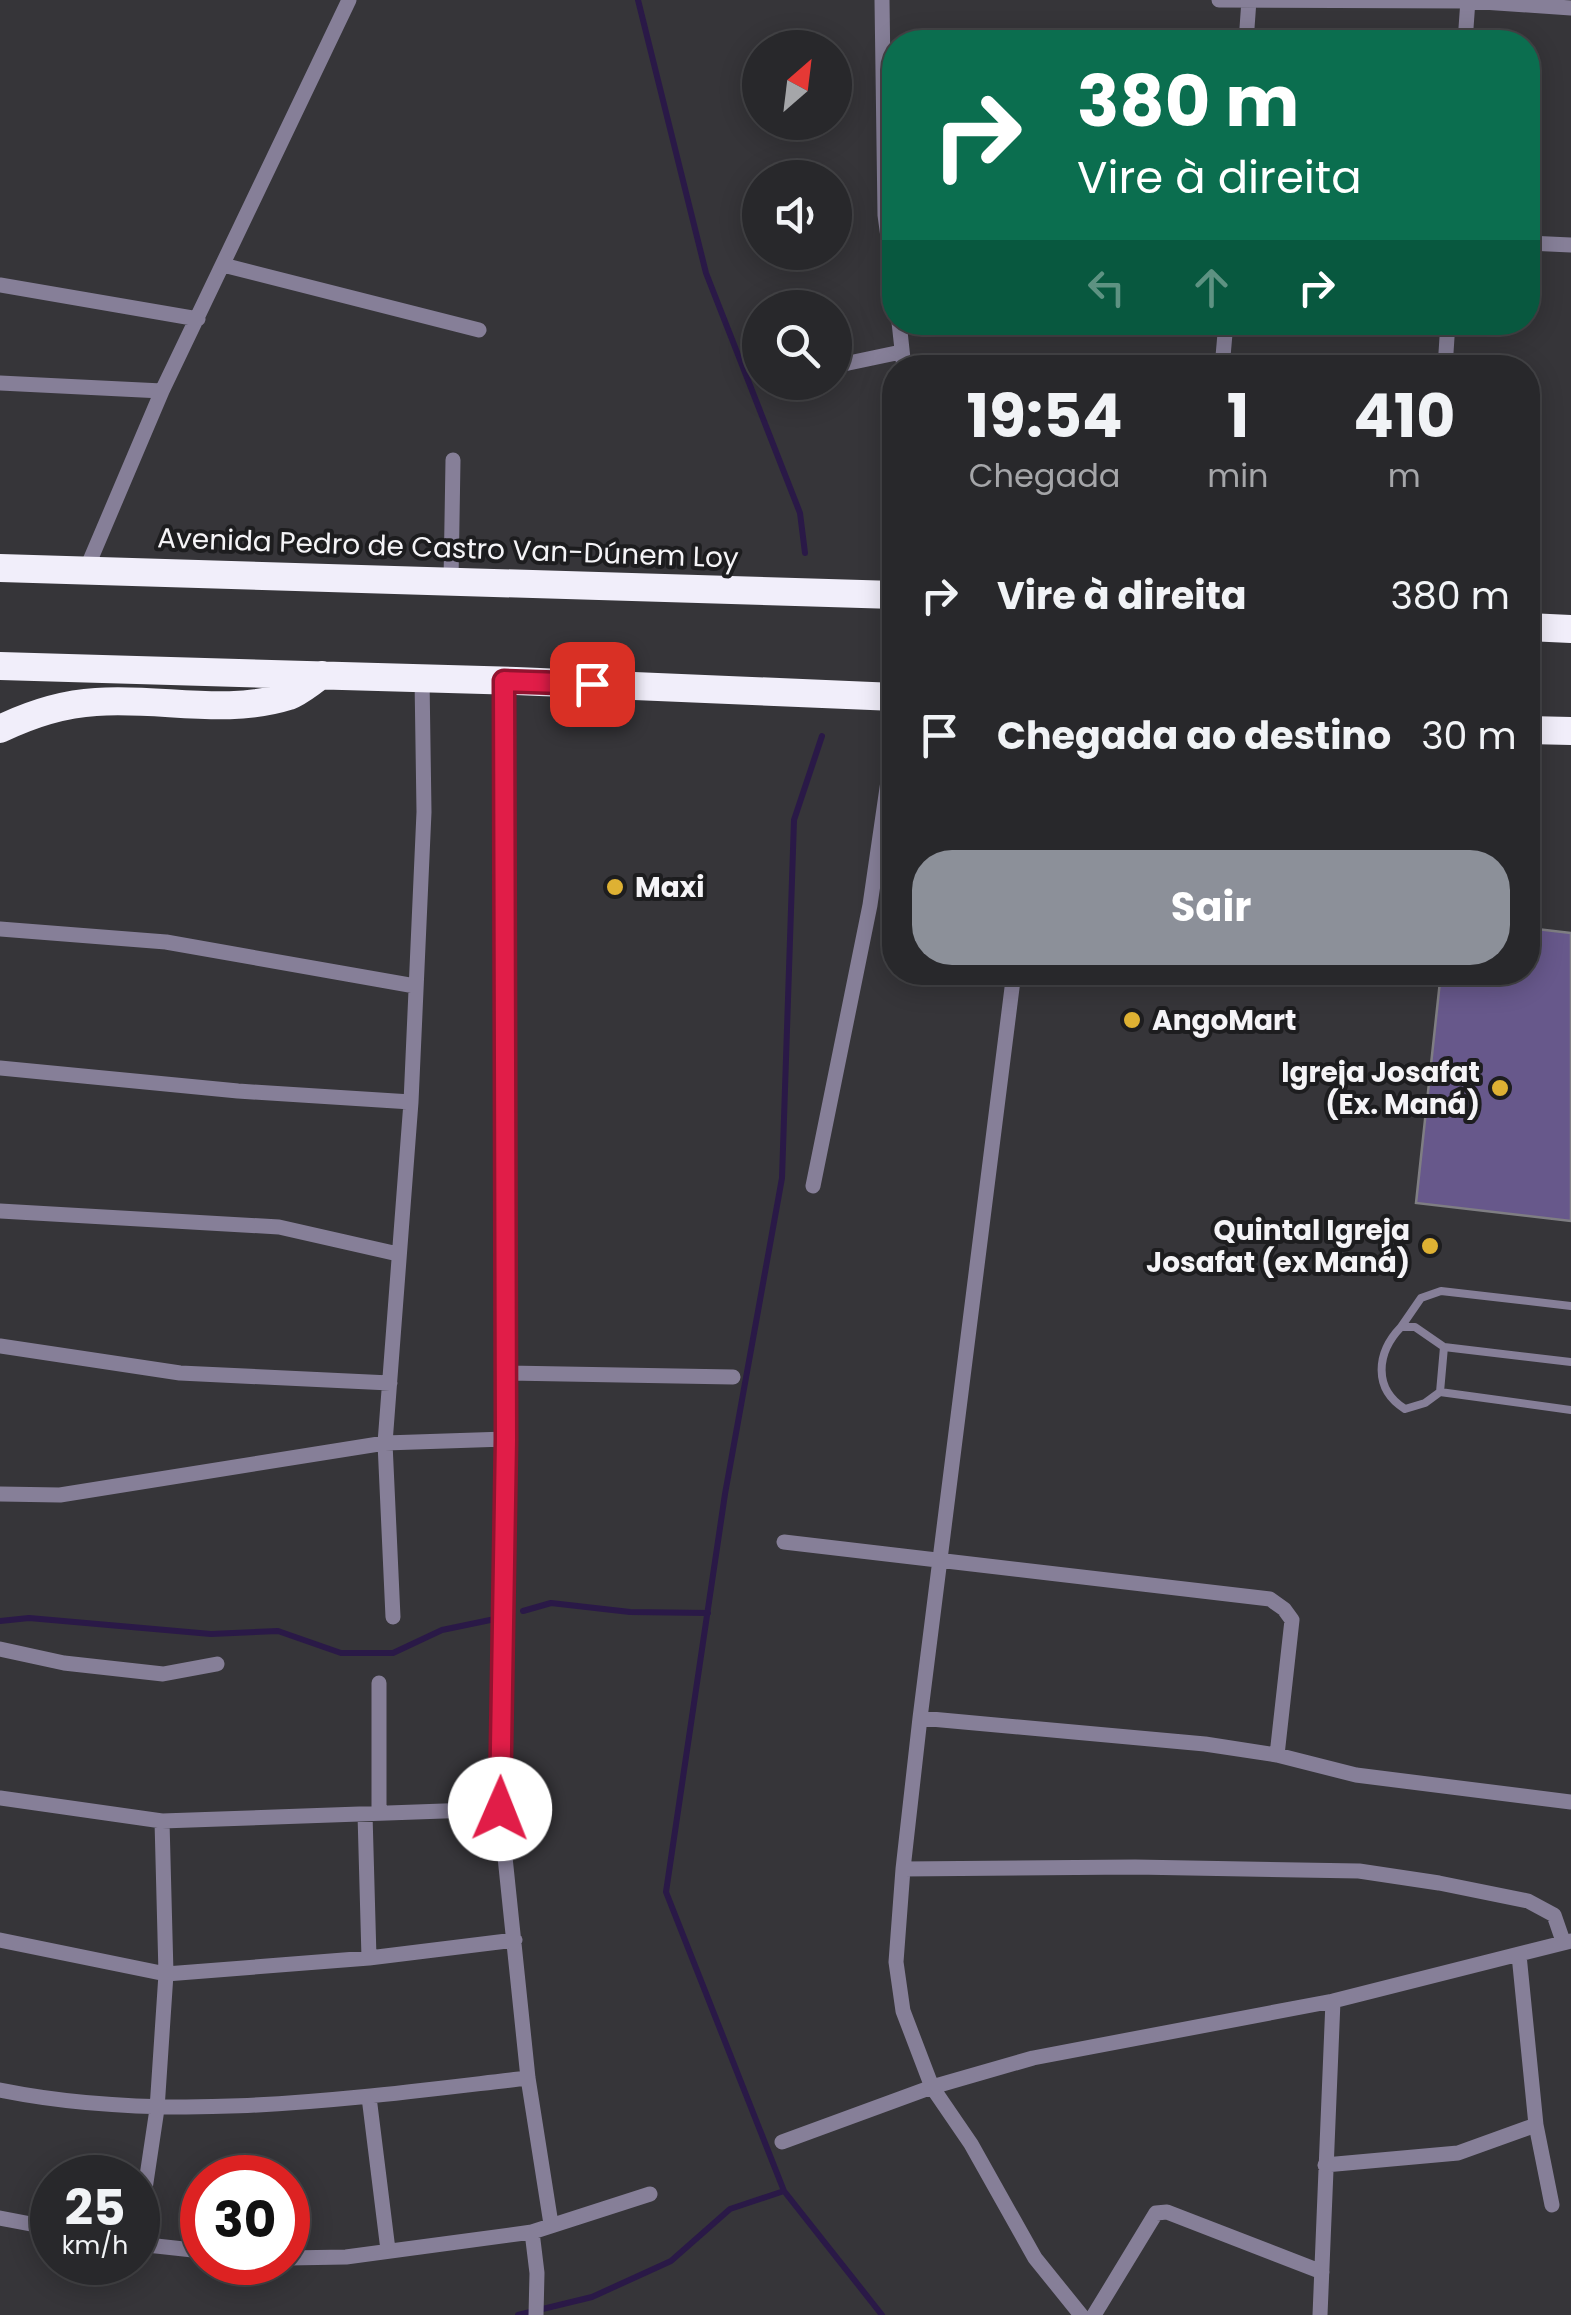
<!DOCTYPE html>
<html lang="pt">
<meta charset="utf-8">
<style>
:root{--surface:#28282b;--page:#303033;--text:#f1f3f6;--muted:#a5a6a9;--line:#444447;--accent:#8c9099}
body{margin:0;font-family:Poppins,sans-serif;background:var(--page);color:var(--text);height:100vh;display:flex;flex-direction:column;font-size:38px;white-space:nowrap}
*{box-sizing:border-box;margin:0}
p{font-size:32px;color:var(--muted)}
.icon{flex:none;width:55px;height:55px;fill:none;stroke:currentColor;stroke-width:2;stroke-linecap:round;stroke-linejoin:round}
.map{position:relative;flex:1;overflow:hidden}
.panel{position:absolute;left:882px;top:355px;width:658px;height:630px;display:flex;flex-direction:column;background:var(--surface);border-radius:40px;box-shadow:0 5px 25px #0003,0 0 0 2px var(--line)}
.panel>*{flex:none}
.guide{position:absolute;left:882px;top:30px;width:658px;height:305px;border-radius:40px;box-shadow:0 5px 25px #0003,0 0 0 2px var(--line);background:#0b6e4f;color:#fff;overflow:hidden}
.needle{width:65px;rotate:28deg}
.tools{position:absolute;left:742px;top:30px;display:grid;gap:20px}
.tools a{display:grid;place-items:center;width:110px;height:110px;border-radius:50%;background:var(--surface);box-shadow:0 5px 25px #0003,0 0 0 2px var(--line);font-size:50px}
.speed{position:absolute;left:30px;top:2155px;display:flex;gap:20px;font-size:50px;font-weight:700;text-align:center}
.speed>*{display:grid;place-content:center;width:130px;height:130px;border-radius:50%;background:var(--surface);box-shadow:0 5px 25px #0003,0 0 0 2px var(--line);line-height:1}
.speed small{font-size:25px;font-weight:400}
.speed .limit{border:15px solid #d22;background:#fff;color:#111}
.pin{position:absolute;display:grid;place-items:center;width:85px;height:85px;color:#fff;margin:-42px;border-radius:20px;box-shadow:0 5px 15px #0006}
.me{position:absolute;width:110px;margin:-55px;rotate:1deg;stroke-linejoin:round;filter:drop-shadow(0 0 8px #0008)}
.turn{display:flex;align-items:center;gap:35px;height:210px;padding:0 30px;font-size:45px}
.turn .icon{width:130px;height:130px;stroke-width:2.5}
.turn b{display:block;font-size:70px;line-height:85px}
.lanes{display:flex;align-items:center;height:95px;padding:0 30px;background:#0003;justify-content:center;gap:50px;direction:ltr}
.lanes .off{opacity:.35}
.eta{display:flex;justify-content:space-evenly;align-items:center;height:170px;text-align:center}
.eta b{font-size:60px;font-weight:700;line-height:70px}
.action{display:flex;gap:20px;margin-top:auto;padding:20px 30px}
.action a{flex:1;height:115px;border-radius:40px;background:var(--accent);color:#fff;font-size:40px;font-weight:700;line-height:115px;text-align:center}
ul{padding:0;list-style:none}
li{display:flex;align-items:center;gap:30px;height:140px;padding:0 30px}
li div{flex:1}
li b{display:block;font-size:38px}
li em{font-style:normal}
.map>svg:first-child{display:block}
.lines{fill:none;stroke-linecap:round;stroke-linejoin:round}
.stream{stroke:#2a1947;stroke-width:6}
.building{fill:#67588b;stroke:#7f7e83;stroke-width:2.5}
.lane{stroke:#867f98;stroke-width:8}
.street{stroke:#867f98;stroke-width:15}
.highway{stroke:#f1eefa;stroke-width:28}
.route-casing{stroke:#92132f;stroke-width:25}
.route{stroke:#e11d48;stroke-width:18}
.poi-dot{fill:#deb133;stroke:#1d1d1f;stroke-width:4}
.labels{text-anchor:middle;dominant-baseline:central;stroke-width:8;stroke-linejoin:round;paint-order:stroke}
.street-label{font-size:28px;fill:#f5f4f7;stroke:#1d1d1f}
.poi-label{font-size:28px;font-weight:bold;fill:#f5f4f7;stroke:#1d1d1f;text-anchor:start}
</style>
<div class="map">
<svg width="1571" height="2315" viewBox="0 0 1571 2315">
<rect width="100%" height="100%" fill="#363539"/>
<g class="lines">
<path class="stream" d="M638 0 706 273 800 513 805 553
M822 736 794 820 782 1178 725 1494 666 1892 784 2191 882 2315
M523 1611 551 1603 630 1612 708 1613
M0 1621 29 1618 211 1634 278 1631 341 1653H393L442 1630 495 1619
M518 2315 592 2297 671 2261 730 2209 784 2191"/>
</g>
<path class="building" d="M1528 928 1571 933V1221L1416 1203 1441 972H1528Z"/>
<g class="lines">
<path class="lane" d="M1401 1327 1421 1298 1441 1291 1571 1306
M1571 1362 1444 1347 1415 1327H1401C1376 1353 1373 1389 1405 1409L1425 1403 1440 1392 1571 1410
M1440 1392 1444 1347"/>
<path class="street" d="M882 0 885 215 895 289
M1219 0 1468 1 1571 8
M1246 42 1249 0
M1465 42 1468 0
M1528 243 1571 245
M223 265 479 330
M0 285 198 319
M899 322 904 368
M844 364 901 352
M1222 368 1226 322
M1445 368 1448 322
M0 383 162 391
M86 570 162 391 349 0
M451 581 453 460
M504 681 506 1439 500 1809 528 2078 551 2224
M0 929 166 942 415 986
M1014 972 920 1718 903 1869 896 1962 903 2011 932 2087 971 2144 1035 2258 1081 2315
M0 1068 238 1091 411 1102
M813 1186 870 905 895 733
M0 1211 279 1227 398 1254
M0 1346 180 1373 390 1383
M505 1373 733 1377
M0 1494 60 1495 385 1443 506 1439
M784 1542 1270 1599 1284 1609 1292 1620 1277 1755
M393 1617 385 1443 411 1102 424 812 422 678
M0 1649 64 1663 163 1674 217 1664
M920 1718 1205 1744 1277 1755 1356 1775 1571 1802
M0 1798 162 1821 500 1809
M379 1812V1683
M365 1814 369 1958
M903 1869 1135 1867 1359 1871 1439 1883 1528 1901 1554 1915 1563 1941
M0 1940 166 1974 369 1958 515 1940
M1519 1955 1536 2125 1552 2205
M0 2090C173 2125 354 2098 528 2078
M369 2097 388 2250
M782 2142 932 2087 1033 2058 1333 2001 1571 1941
M1325 2165 1458 2153 1536 2125
M0 2218 52 2228
M532 2232 537 2273 536 2315
M138 2236 157 2109 166 1974 162 1821
M138 2244 202 2251
M288 2258 346 2257 532 2232 650 2194
M1094 2315 1156 2213 1167 2212 1322 2272
M1320 2315 1333 2001"/>
<path class="highway" d="M0 568 895 595
M1528 627 1571 629
M0 666 516 681 895 697
M0 729C31 714 61 704 96 702 160 697 226 716 289 696 300 692 311 682 322 675
M1528 730 1571 731"/>
</g>
<g class="lines">
<g class="route-casing">
<path id="route" d="M500 1809 506 1439 504 681 592 684"/>
</g>
<use href="#route" class="route"/>
</g>
<g class="poi-dot">
<circle cx="615" cy="887" r="10"/>
<circle cx="1132" cy="1020" r="10"/>
<circle cx="1500" cy="1088" r="10"/>
<circle cx="1430" cy="1246" r="10"/>
</g>
<g class="labels">
<g class="street-label">
<text transform="translate(448 548) rotate(2)">Avenida Pedro de Castro Van-Dúnem Loy</text>
</g>
<g class="poi-label">
<text x="635" y="887">Maxi</text>
<text x="1152" y="1020">AngoMart</text>
<text x="1480" y="1072" text-anchor="end">Igreja Josafat<tspan x="1480" dy="32">(Ex. Maná)</tspan></text>
<text x="1410" y="1230" text-anchor="end">Quintal Igreja<tspan x="1410" dy="32">Josafat (ex Maná)</tspan></text>
</g>
</g>
</svg>
<div class="tools">
<a><svg class="needle" viewBox="-14 -14 28 28"><path d="M0-13l5 13h-10z" fill="#e53935"/><path d="M0 13l5-13h-10z" fill="#a5a6a9"/></svg></a>
<a><svg class="icon" aria-label="sound" viewBox="0 0 24 24"><path d="M4 9h4l5-4v14l-5-4H4zM17 9q2 3 0 6"/></svg></a>
<a><svg class="icon" aria-label="search" viewBox="0 0 24 24"><circle cx="10" cy="10" r="6"/><path d="M15 15l6 6"/></svg></a>
</div>
<div class="speed"><div>25<small>km/h</small></div><div class="limit">30</div></div>
<div class="pin" style="left:592px;top:684px;background:#d93025"><svg class="icon" aria-label="arrive" viewBox="0 0 24 24"><path d="M6 21V4h12l-3 4 3 4H6"/></svg></div>
<svg class="me" style="left:500px;top:1809px" viewBox="-20 -20 40 40"><circle r="19" fill="#fff"/><path d="M0-13L10 11 0 6-10 11z" fill="#e11d48"/></svg>
<div class="guide">
<div class="turn"><svg class="icon" aria-label="right" viewBox="0 0 24 24"><path d="M7 20v-9h11M14 6l5 5-5 5"/></svg><div><b>380 m</b>Vire à direita</div></div>
<div class="lanes"><svg class="icon off" aria-label="left" viewBox="0 0 24 24"><path d="M17 20v-9H6M10 6l-5 5 5 5"/></svg><svg class="icon off" aria-label="ahead" viewBox="0 0 24 24"><path d="M12 20V5M6 11l6-6 6 6"/></svg><svg class="icon" aria-label="right" viewBox="0 0 24 24"><path d="M7 20v-9h11M14 6l5 5-5 5"/></svg></div>
</div>
<section class="panel">
<div class="eta">
<div><b>19:54</b><p>Chegada</p></div>
<div><b>1</b><p>min</p></div>
<div><b>410</b><p>m</p></div>
</div>
<ul>
<li><svg class="icon" aria-label="right" viewBox="0 0 24 24"><path d="M7 20v-9h11M14 6l5 5-5 5"/></svg><div><b>Vire à direita</b></div><em>380 m</em></li>
<li><svg class="icon" aria-label="arrive" viewBox="0 0 24 24"><path d="M6 21V4h12l-3 4 3 4H6"/></svg><div><b>Chegada ao destino</b></div><em>30 m</em></li>
</ul>
<div class="action"><a>Sair</a></div>
</section>
</div>
